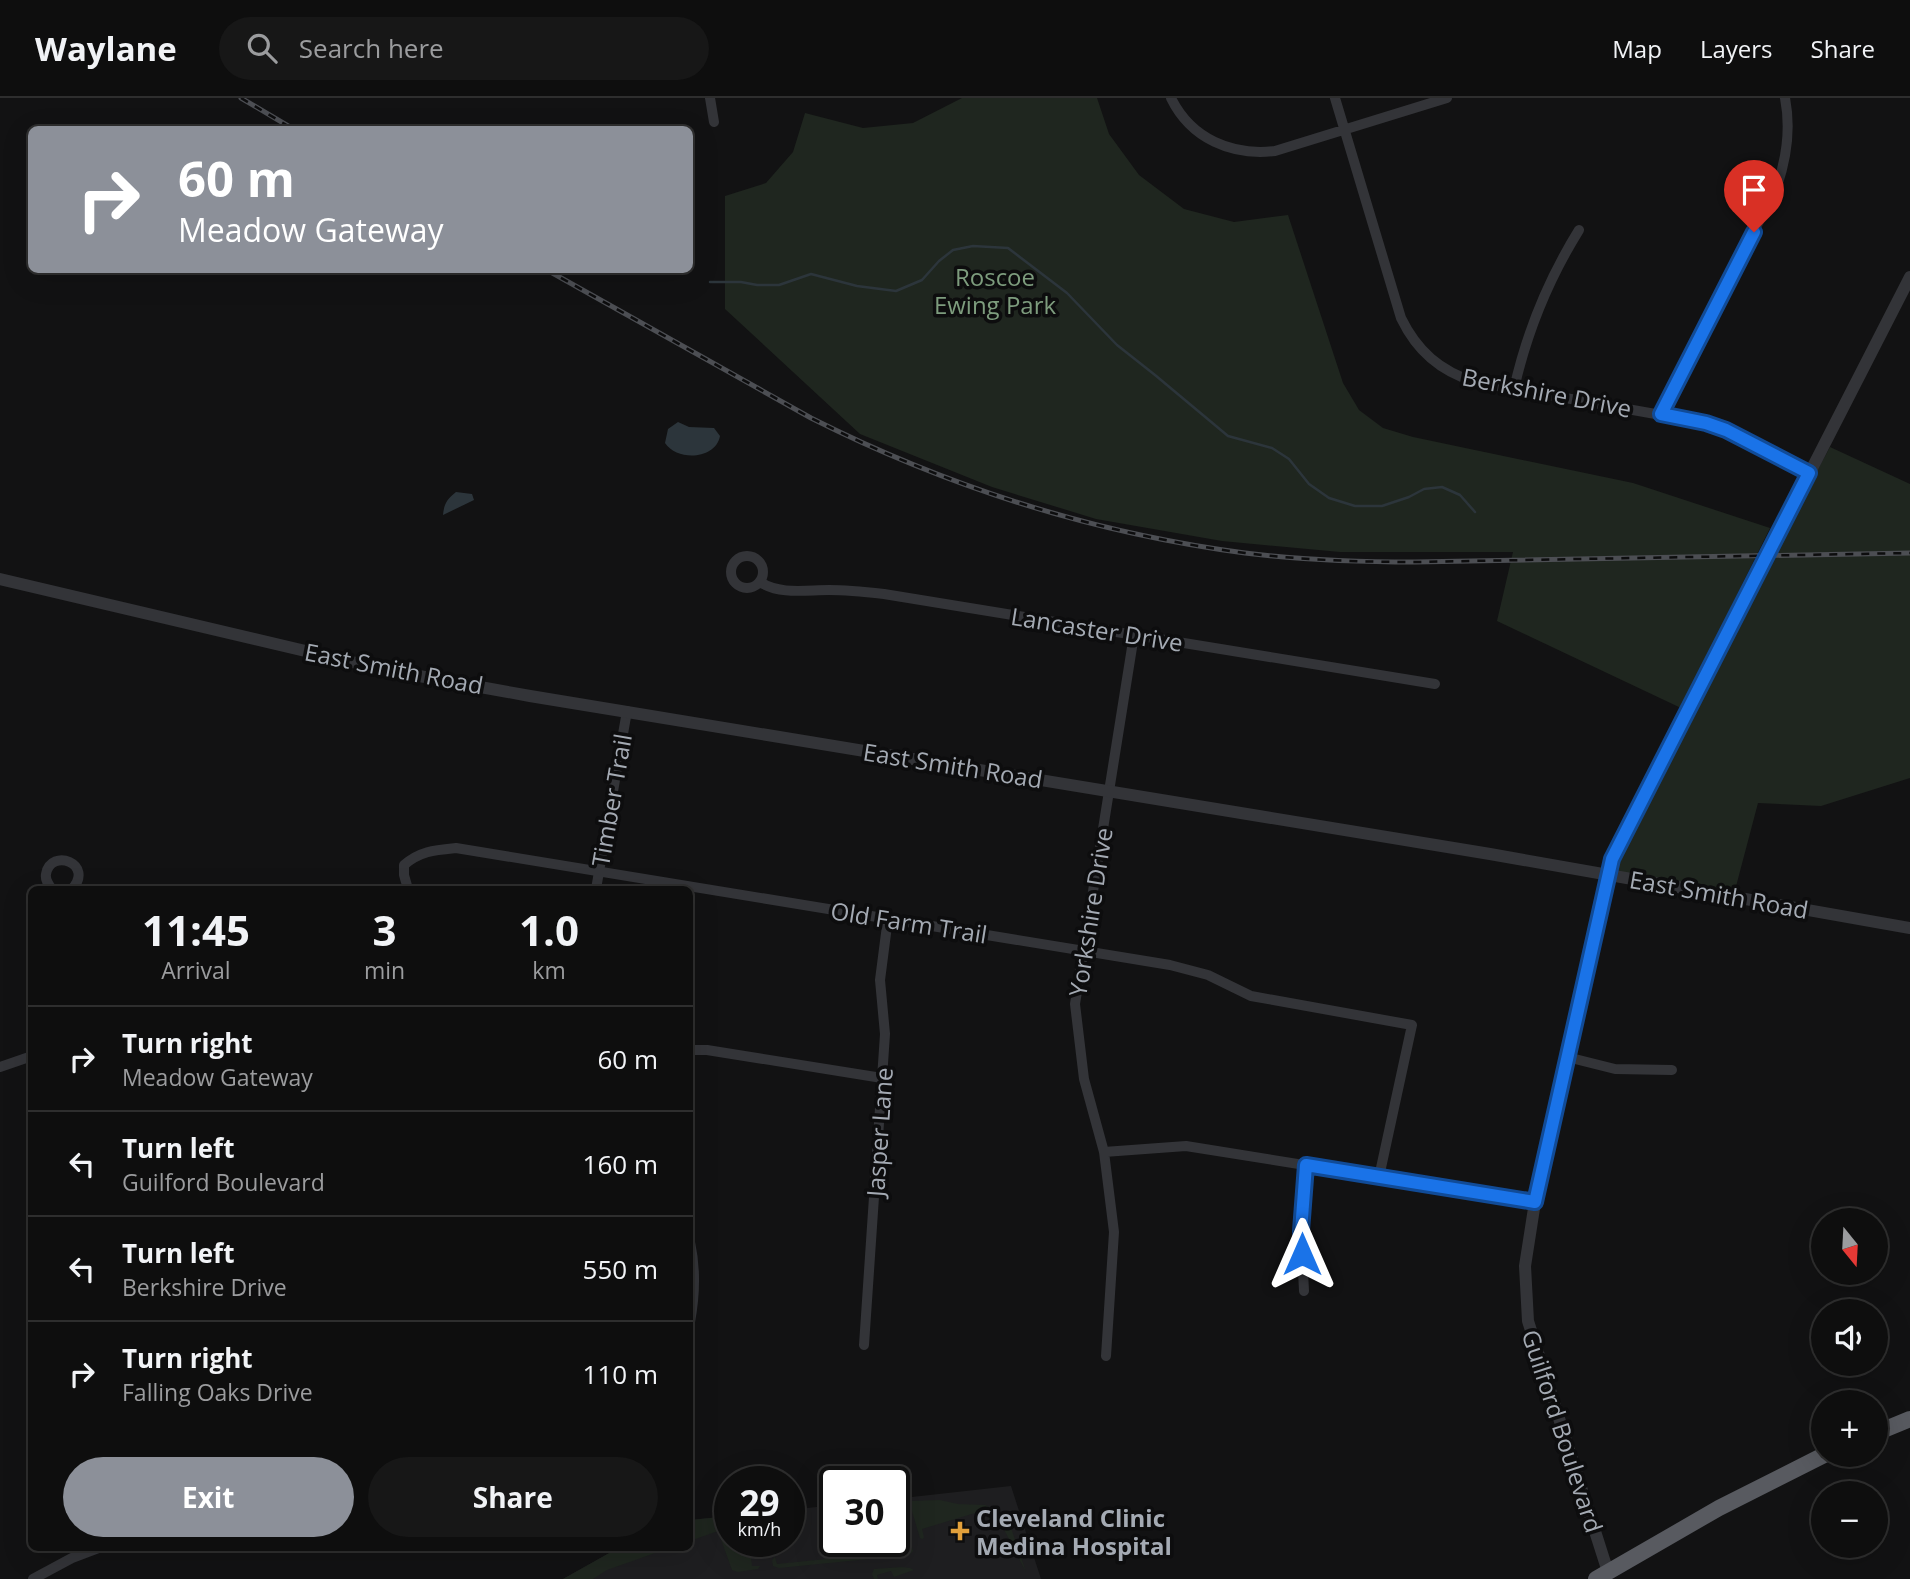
<!DOCTYPE html>
<meta charset="utf-8">
<style>
:root{--surface:#0e0e0e;--page:#171717;--text:#f1f3f6;--muted:#9b9c9e;--line:#2e2e2e;--accent:#8c9099}
body{margin:0;font-family:"Open Sans",sans-serif;background:var(--page);color:var(--text);height:100vh;display:flex;flex-direction:column;font-size:26px;white-space:nowrap}
*{box-sizing:border-box;margin:0}
p{font-size:23px;color:var(--muted)}
.icon{flex:none;width:38px;height:38px;fill:none;stroke:currentColor;stroke-width:2;stroke-linecap:round;stroke-linejoin:round}
.map{position:relative;flex:1;overflow:hidden}
.side{position:absolute;left:28px;top:788px;width:665px;height:665px;display:flex;flex-direction:column;background:var(--surface);border-radius:10px;box-shadow:0 7px 28px #0002,0 0 0 2px var(--line)}
.side>*{flex:none}
.hud{position:absolute;left:28px;top:28px;width:665px;height:147px;border-radius:10px;box-shadow:0 7px 28px #0002,0 0 0 2px var(--line);background:#8c9099;color:#fff;overflow:hidden}
.needle{width:46px;rotate:162deg}
.tools{position:absolute;left:1811px;top:1110px;display:grid;gap:14px}
.tools a{display:grid;place-items:center;width:77px;height:77px;border-radius:50%;background:var(--surface);box-shadow:0 7px 28px #0002,0 0 0 2px var(--line);font-size:35px}
.speed{position:absolute;left:714px;top:1368px;display:flex;gap:14px;font-size:35px;font-weight:700;text-align:center}
.speed>*{display:grid;place-content:center;width:91px;height:91px;border-radius:50%;background:var(--surface);box-shadow:0 7px 28px #0002,0 0 0 2px var(--line);line-height:1}
.speed small{font-size:18px;font-weight:400}
.speed .limit{border:4px solid #111;border-radius:10px;background:#fff;color:#111}
.pin{position:absolute;display:grid;place-items:center;width:60px;height:60px;color:#fff;margin:-72px -30px;border-radius:50% 50% 50% 0;rotate:-45deg;box-shadow:0 0 7px #0007}
.pin .icon{rotate:45deg}
.me{position:absolute;width:77px;margin:-38px;rotate:0deg;stroke-linejoin:round;filter:drop-shadow(0 0 5px #0008)}
.turn{display:flex;align-items:center;gap:24px;height:147px;padding:0 35px;font-size:32px}
.turn .icon{width:91px;height:91px;stroke-width:2.5}
.turn b{display:block;font-size:49px;line-height:60px}
.eta{display:flex;justify-content:space-evenly;align-items:center;height:119px;text-align:center}
.eta b{font-size:42px;font-weight:700;line-height:49px}
.primary-button{display:flex;gap:14px;margin-top:auto;padding:14px 35px}
.primary-button a{flex:1;height:80px;border-radius:42px;background:var(--accent);color:#fff;font-size:28px;font-weight:700;line-height:80px;text-align:center}
.primary-button a+a{background:var(--page);color:var(--text)}
ul{padding:0;list-style:none}
li{display:flex;align-items:center;gap:21px;height:105px;padding:0 35px;border-top:2px solid var(--line)}
li div{flex:1}
li b{display:block;font-size:26px}
li em{font-style:normal}
header{display:flex;align-items:center;gap:42px;box-sizing:border-box;height:98px;padding:0 35px;background:var(--surface);border-bottom:2px solid var(--line)}
header strong{font-size:33px}
nav{display:flex;gap:38px;margin-inline-start:auto;font-size:24px}
.search{width:490px;height:63px;background:var(--page);display:flex;align-items:center;gap:18px;box-sizing:border-box;padding:0 24px;border-radius:38px;color:var(--muted);font-size:26px}
.map>svg:first-child{display:block}
.built{fill:#1e1e20}
.green{fill:#1f261f}
.water{fill:#2c353b}
.lines{fill:none;stroke-linecap:round;stroke-linejoin:round}
.stream{stroke:#2c353b;stroke-width:2.5}
.minor{stroke:#333438;stroke-width:10}
.tertiary{stroke:#333438;stroke-width:12}
.trunk{stroke:#585a60;stroke-width:16}
.rail-casing{stroke:#4c4e53;stroke-width:5}
.rail{stroke:#0d0d0e;stroke-width:2.5;stroke-dasharray:8;stroke-linecap:butt}
.route-casing{stroke:#114b97;stroke-width:18}
.route{stroke:#1a73e8;stroke-width:12}
.poi-dot{fill:#e2a03b;stroke:#0d0d0e;stroke-width:2.5}
.labels{text-anchor:middle;dominant-baseline:central;stroke-width:7;stroke-linejoin:round;paint-order:stroke}
.park-label{font-size:24px;fill:#7d9c7d;stroke:#0d0d0e}
.street-label{font-size:24px;fill:#a4aab3;stroke:#0d0d0e}
.poi-label{font-size:24px;font-weight:bold;fill:#a4aab3;stroke:#0d0d0e;text-anchor:start}
</style>
<header>
<strong>Waylane</strong>
<div class="search"><svg class="icon" aria-label="search" viewBox="0 0 24 24"><circle cx="10" cy="10" r="6"/><path d="M15 15l6 6"/></svg>Search here</div>
<nav><a>Map</a><a>Layers</a><a>Share</a></nav>
</header>
<div class="map">
<svg width="1910" height="1481" viewBox="0 0 1910 1481">
<rect width="100%" height="100%" fill="#121213"/>
<path class="built" d="M1011 1388 1041 1481H563L620 1449H690V1422L730 1418V1444H789V1412L835 1407V1444H894V1401Z"/>
<path class="green" d="M962 0H1097L1109 36 1139 77 1184 111 1234 124 1288 117 1343 285 1359 312 1383 330 1413 339 1633 385 1770 430 1681 610 1497 523 1513 454H1340L1222 443 1096 421 992 389 860 336 725 211V98L766 85 793 54 805 15 863 30 913 25Z
M1830 349 1910 386V680L1821 708 1758 705 1734 796 1610 774 1739 517Z
M940 1402 958 1406 985 1407 999 1414 1009 1424 1026 1474 997 1418 989 1421 985 1412 922 1431 924 1439 923 1441 920 1440 909 1403Z
M730 1418V1444H749L752 1468H760L758 1471 738 1474 732 1472 718 1433 690 1443V1422Z
M907 1444 911 1446 913 1453 909 1457 779 1470 773 1468 772 1462 775 1459 777 1466 905 1453V1445Z
M620 1449H672L607 1472 593 1481H563Z
M902 1469 910 1470 914 1472 894 1479 891 1473 877 1477 878 1481H874L872 1476 874 1471Z"/>
<path class="water" d="M678 324 689 329 714 330 720 338C716 361 678 364 665 345L668 331Z
M456 394 472 396 474 402 443 417C444 406 447 401 456 394Z"/>
<g class="lines">
<path class="stream" d="M710 184H741L757 187H779L811 176 857 188 896 193 922 182 939 163 953 152 973 148 1008 150 1067 195 1117 247 1155 277 1228 338 1272 350 1289 361 1309 386 1329 400 1355 408H1382L1409 399 1424 391 1442 389 1460 397 1475 414"/>
<path class="minor" d="M710 0 714 24
M1171 0C1191 41 1232 58 1275 53L1447 0
M1335 0 1401 220C1417 253 1440 273 1475 284L1706 325 1745 341 1809 375
M1514 291C1527 233 1548 182 1579 132
M1661 316 1777 88C1787 59 1791 31 1785 0
M731 474a16 16 0 1 1 32 0a16 16 0 1 1-32 0Z
M760 484C780 497 806 492 829 492 848 492 866 494 884 496L1435 586
M52 791C48 786 45 782 46 776 51 749 95 766 72 791
M408 791 404 777V767C420 753 435 752 456 750L1170 867 1208 877 1251 898 1412 927 1379 1079
M596 791 627 613
M690 952H707L882 980
M1567 959 1615 971 1672 972
M0 969 32 958
M1104 1054 1186 1048 1535 1104
M690 1144C696 1171 695 1197 690 1224
M1304 1193 1301 1133 1306 1067
M864 1247 885 936 880 882 888 820
M1106 1258 1114 1134 1104 1054 1084 981 1075 906 1134 537
M33 1481 72 1460 101 1449"/>
<path class="tertiary" d="M0 481 386 572 530 598 1490 756 1910 830
M1608 1474 1528 1223 1525 1168 1535 1104 1607 777 1612 761 1910 179"/>
<path class="trunk" d="M1876 1335 1910 1321
M1596 1481 1719 1410 1826 1356"/>
<g class="rail-casing">
<path id="rail" d="M241 0 295 32
M547 172 811 320C948 389 1093 435 1245 455 1302 462 1359 464 1415 464L1910 455"/>
</g>
<use href="#rail" class="rail"/>
</g>
<g class="lines">
<g class="route-casing">
<path id="route" d="M1302 1156 1301 1133 1306 1067 1535 1104 1612 761 1809 375 1726 332 1706 325 1661 316 1754 134"/>
</g>
<use href="#route" class="route"/>
</g>
<path class="poi-dot" d="M956.5 1422.5h7v7h7v7h-7v7h-7v-7h-7v-7h7z"/>
<g class="labels">
<g class="park-label">
<text x="995" y="178">Roscoe<tspan x="995" dy="28">Ewing Park</tspan></text>
</g>
<g class="street-label">
<text transform="translate(1547 294) rotate(11)">Berkshire Drive</text>
<text transform="translate(1097 531) rotate(9)">Lancaster Drive</text>
<text transform="translate(394 570) rotate(11)">East Smith Road</text>
<text transform="translate(953 667) rotate(9)">East Smith Road</text>
<text transform="translate(611 702) rotate(-80)">Timber Trail</text>
<text transform="translate(1719 796) rotate(10)">East Smith Road</text>
<text transform="translate(1090 814) rotate(-81)">Yorkshire Drive</text>
<text transform="translate(909 824) rotate(9)">Old Farm Trail</text>
<text transform="translate(879 1034) rotate(-86)">Jasper Lane</text>
<text transform="translate(1563 1333) rotate(72)">Guilford Boulevard</text>
</g>
<g class="poi-label">
<text x="976" y="1419">Cleveland Clinic<tspan x="976" dy="28">Medina Hospital</tspan></text>
</g>
</g>
</svg>
<div class="tools">
<a><svg class="needle" viewBox="-14 -14 28 28"><path d="M0-13l5 13h-10z" fill="#e53935"/><path d="M0 13l5-13h-10z" fill="#9b9c9e"/></svg></a>
<a><svg class="icon" aria-label="sound" viewBox="0 0 24 24"><path d="M4 9h4l5-4v14l-5-4H4zM17 9q2 3 0 6"/></svg></a>
<a>+</a>
<a>−</a>
</div>
<div class="speed"><div>29<small>km/h</small></div><div class="limit">30</div></div>
<div class="pin" style="left:1754px;top:134px;background:#d93025"><svg class="icon" aria-label="arrive" viewBox="0 0 24 24"><path d="M6 21V4h12l-3 4 3 4H6"/></svg></div>
<svg class="me" style="left:1302px;top:1156px" viewBox="-20 -20 40 40"><path d="M0-17L14 15 0 8-14 15z" fill="#1a73e8" stroke="#fff" stroke-width="4"/></svg>
<div class="hud">
<div class="turn"><svg class="icon" aria-label="right" viewBox="0 0 24 24"><path d="M7 20v-9h11M14 6l5 5-5 5"/></svg><div><b>60 m</b>Meadow Gateway</div></div>
</div>
<section class="side">
<div class="eta">
<div><b>11:45</b><p>Arrival</p></div>
<div><b>3</b><p>min</p></div>
<div><b>1.0</b><p>km</p></div>
</div>
<ul>
<li><svg class="icon" aria-label="right" viewBox="0 0 24 24"><path d="M7 20v-9h11M14 6l5 5-5 5"/></svg><div><b>Turn right</b><p>Meadow Gateway</p></div><em>60 m</em></li>
<li><svg class="icon" aria-label="left" viewBox="0 0 24 24"><path d="M17 20v-9H6M10 6l-5 5 5 5"/></svg><div><b>Turn left</b><p>Guilford Boulevard</p></div><em>160 m</em></li>
<li><svg class="icon" aria-label="left" viewBox="0 0 24 24"><path d="M17 20v-9H6M10 6l-5 5 5 5"/></svg><div><b>Turn left</b><p>Berkshire Drive</p></div><em>550 m</em></li>
<li><svg class="icon" aria-label="right" viewBox="0 0 24 24"><path d="M7 20v-9h11M14 6l5 5-5 5"/></svg><div><b>Turn right</b><p>Falling Oaks Drive</p></div><em>110 m</em></li>
</ul>
<div class="primary-button"><a>Exit</a><a>Share</a></div>
</section>
</div>
